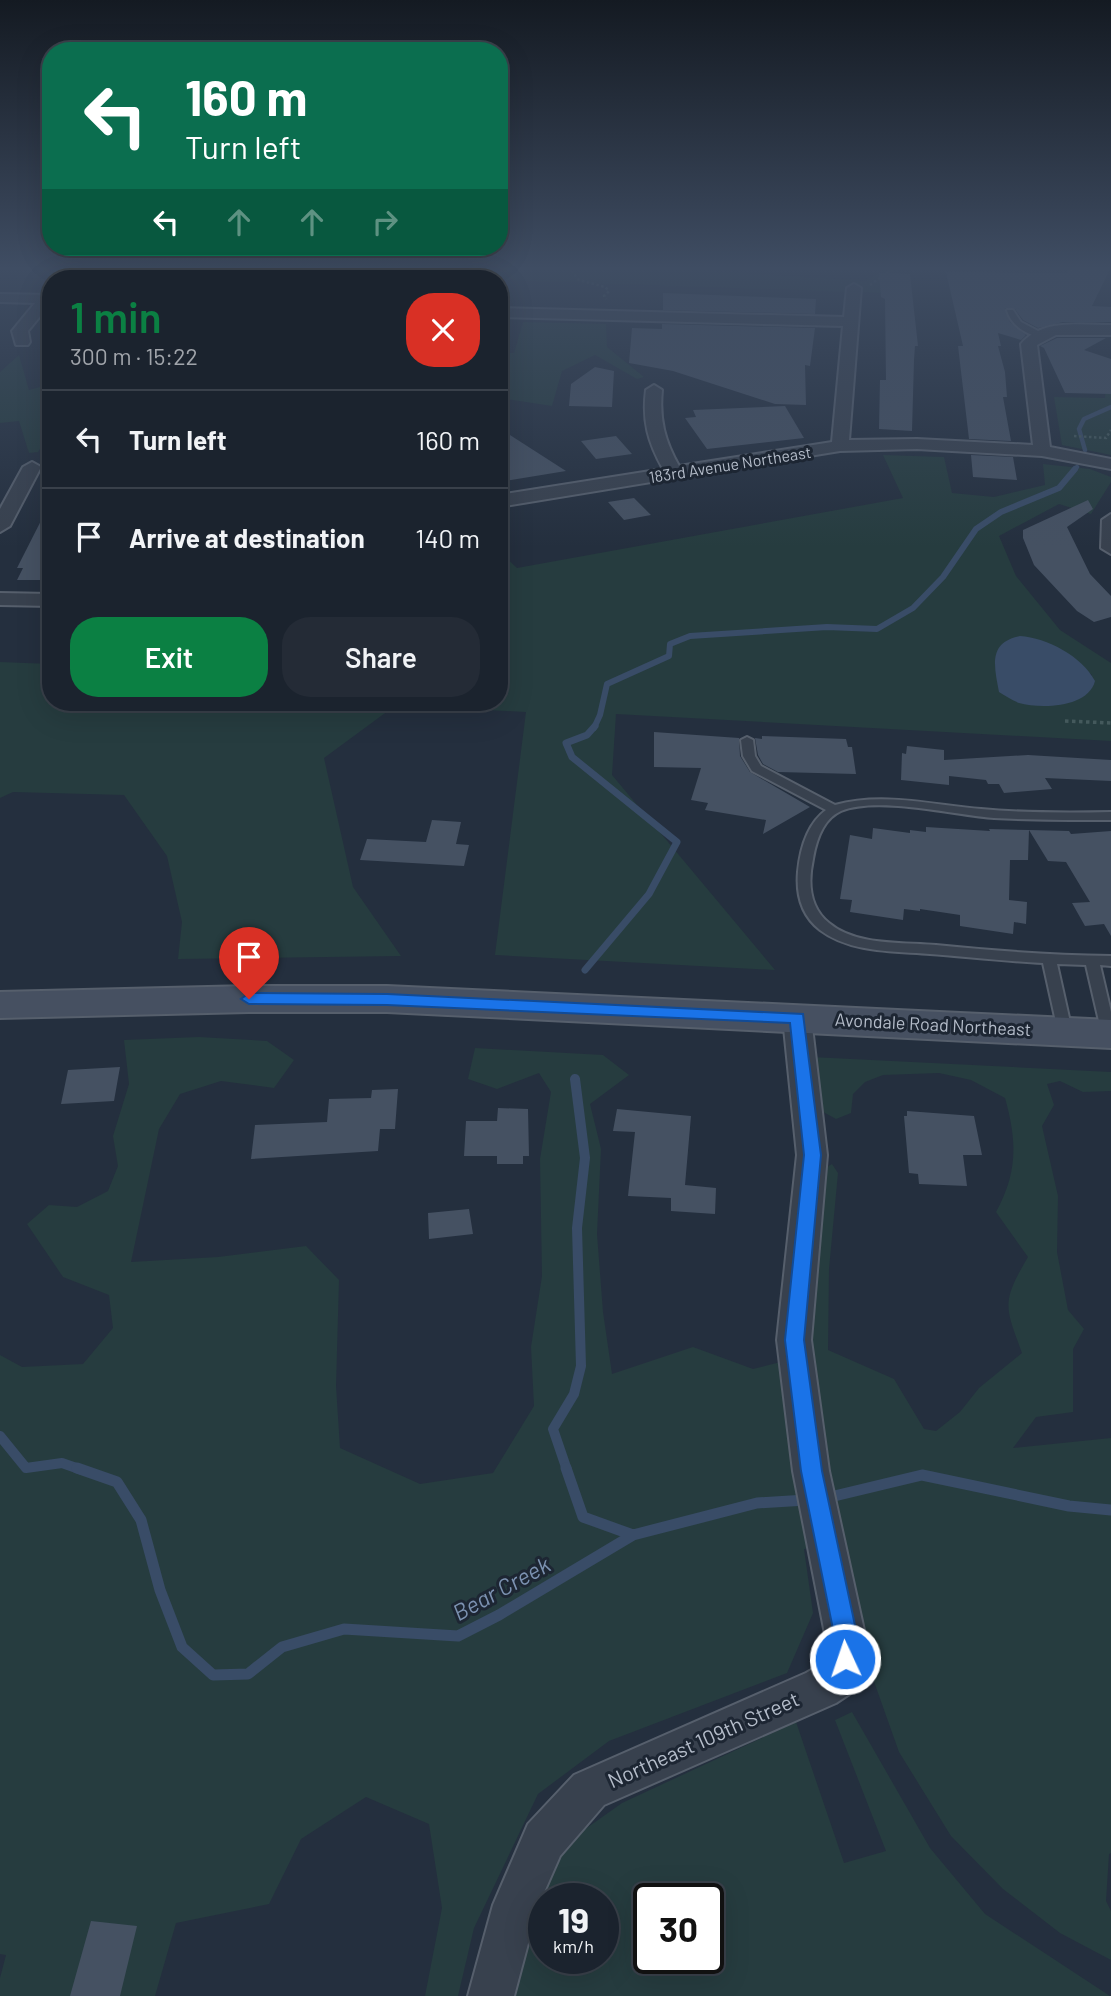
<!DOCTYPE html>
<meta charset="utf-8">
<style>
:root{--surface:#1b232e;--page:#242b36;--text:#f1f3f6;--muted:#a0a4aa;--line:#39404a;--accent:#0b8043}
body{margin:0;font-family:Barlow,sans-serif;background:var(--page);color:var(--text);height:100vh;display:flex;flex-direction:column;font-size:26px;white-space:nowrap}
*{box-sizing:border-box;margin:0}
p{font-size:23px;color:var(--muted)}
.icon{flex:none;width:38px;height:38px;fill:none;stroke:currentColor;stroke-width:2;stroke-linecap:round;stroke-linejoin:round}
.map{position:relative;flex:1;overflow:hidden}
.details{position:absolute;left:42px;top:270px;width:466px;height:441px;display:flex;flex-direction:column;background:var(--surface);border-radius:28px;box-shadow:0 7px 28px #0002,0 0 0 2px var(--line)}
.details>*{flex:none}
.top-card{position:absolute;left:42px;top:42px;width:466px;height:214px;border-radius:28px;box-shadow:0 7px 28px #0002,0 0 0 2px var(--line);background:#0b6e4f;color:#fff;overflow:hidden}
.speed{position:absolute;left:528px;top:1883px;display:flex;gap:14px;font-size:35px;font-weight:700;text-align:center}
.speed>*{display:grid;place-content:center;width:91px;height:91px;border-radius:50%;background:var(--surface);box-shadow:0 7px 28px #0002,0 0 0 2px var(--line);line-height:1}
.speed small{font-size:18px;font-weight:400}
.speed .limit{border:4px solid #111;border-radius:10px;background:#fff;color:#111}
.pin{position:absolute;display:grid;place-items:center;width:60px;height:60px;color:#fff;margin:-72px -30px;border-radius:50% 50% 50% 0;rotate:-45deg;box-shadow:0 0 7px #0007}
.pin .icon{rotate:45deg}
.me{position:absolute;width:77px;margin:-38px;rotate:357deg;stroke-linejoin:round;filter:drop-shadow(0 0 5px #0008)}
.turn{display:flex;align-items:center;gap:24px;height:147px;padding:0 28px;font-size:32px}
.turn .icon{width:91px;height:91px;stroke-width:2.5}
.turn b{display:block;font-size:49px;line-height:60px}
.lanes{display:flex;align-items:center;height:66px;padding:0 28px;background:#0003;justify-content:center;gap:35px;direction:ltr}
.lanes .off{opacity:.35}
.round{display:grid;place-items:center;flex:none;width:74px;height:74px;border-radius:28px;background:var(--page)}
.overview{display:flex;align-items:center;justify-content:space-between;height:119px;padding:0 28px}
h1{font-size:42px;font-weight:600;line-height:52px;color:var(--accent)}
.cta{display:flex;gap:14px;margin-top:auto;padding:14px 28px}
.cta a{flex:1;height:80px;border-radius:28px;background:var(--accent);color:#fff;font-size:28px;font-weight:600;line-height:80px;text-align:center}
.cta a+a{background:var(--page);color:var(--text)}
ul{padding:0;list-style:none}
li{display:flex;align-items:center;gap:21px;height:98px;padding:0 28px;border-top:2px solid var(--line)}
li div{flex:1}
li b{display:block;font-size:26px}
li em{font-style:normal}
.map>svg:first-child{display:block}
.green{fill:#263c3f;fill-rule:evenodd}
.water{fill:#394c67}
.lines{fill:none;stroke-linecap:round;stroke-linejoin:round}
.stream-far4{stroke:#394c67;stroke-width:4.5}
.stream-far3{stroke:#394c67;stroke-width:6}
.stream-far2{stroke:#394c67;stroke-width:7}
.stream-far1{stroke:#394c67;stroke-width:10}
.stream{stroke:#394c67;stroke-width:11}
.building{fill:#455162}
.service-casing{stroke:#565f6c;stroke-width:4}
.minor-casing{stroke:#565f6c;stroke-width:4}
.secondary-casing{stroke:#565f6c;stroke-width:4}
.path-far1{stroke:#44595c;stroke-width:2.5;stroke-dasharray:2.5 2.5;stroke-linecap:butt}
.path{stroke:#44595c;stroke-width:3.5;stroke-dasharray:3.5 3.5;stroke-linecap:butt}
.service{fill:#38414e;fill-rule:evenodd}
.minor{fill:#38414e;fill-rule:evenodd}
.secondary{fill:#465061;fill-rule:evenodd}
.route{fill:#1a73e8;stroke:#114b97;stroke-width:2}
.labels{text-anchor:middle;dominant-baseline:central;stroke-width:6;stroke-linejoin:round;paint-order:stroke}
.far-street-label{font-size:16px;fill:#b4bcc9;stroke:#1d2633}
.street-label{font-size:18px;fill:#b4bcc9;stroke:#1d2633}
.near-street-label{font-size:21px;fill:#b4bcc9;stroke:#1d2633}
.near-water-label{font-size:23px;font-style:italic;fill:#7c92b1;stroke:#1d2633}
</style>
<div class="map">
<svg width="1111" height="1996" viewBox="0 0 1111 1996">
<rect width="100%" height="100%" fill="#242f3e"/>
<path class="green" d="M495 267H651L866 281 886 267 901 269 885 293 499 280 492 278Z
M523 322 606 324 607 347 644 377 637 379 595 355 562 371 552 406 499 398V353H514Z
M19 355 29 390 51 384V431L38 452 29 453 19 421 0 423V372Z
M1111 380V455L1062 445 1054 397 1105 398 1106 385Z
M883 455 944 457 952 493 994 497 1045 485 1043 464 1090 469 1111 477V482L1091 514 1059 504 999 536 1016 576 1060 630 1111 663V741L616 714 612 775 775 970 495 955 526 712 396 705 324 758 353 887 401 956 178 959 182 922 167 856 124 795 13 792 0 798V662L51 664V702H499V551L517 568 903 498ZM1063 652 1092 675 1071 702 1033 705Z
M199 1037 267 1041 294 1060 274 1088 221 1081 180 1094 159 1129 131 1262 218 1257 306 1246 339 1280 336 1386 340 1448 420 1484 493 1473 534 1406 531 1347 542 1276 540 1159 551 1092 539 1073 497 1089 468 1079 475 1048 603 1055 629 1075 590 1104 601 1149 597 1234 603 1312 612 1374 693 1347 753 1369 808 1355 822 1170 832 1164 838 1173 829 1269 828 1350 894 1379 924 1429 936 1431 960 1412 979 1388 1022 1353C1005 1306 1001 1303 1028 1257L996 1212C1018 1172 1017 1141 1005 1098L971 1080 939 1073 883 1075 865 1082 853 1094 851 1113 836 1119 816 1108 811 1057 1111 1072V1091L1083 1092 1060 1081 1047 1084 1054 1105 1042 1126 1058 1196 1057 1252 1068 1310 1084 1329 1073 1349V1412L1036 1417 1013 1448 1111 1438V1853L1109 1854 1106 1901 1111 1911V1960L1060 1933 1003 1889 951 1836 899 1752 861 1645 836 1545 804 1549 813 1613 787 1673 609 1741 538 1794 474 1928 458 1996H425L442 1908 429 1824 366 1797 301 1839 269 1904 176 1923 155 1996H0V1978L6 1955 0 1954V1355L22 1367 83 1364 113 1328 109 1295 63 1277 27 1224 49 1205 77 1207 108 1191 118 1166 113 1136 129 1084 124 1040Z
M852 1712 930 1848 985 1914 1110 1996H509L536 1888 574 1837 622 1803 796 1722 844 1863 886 1851 835 1720ZM544 1899H604V1958H544ZM649 1899H709V1958H649Z"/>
<path class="water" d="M1020 636C1047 638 1082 656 1095 681 1088 708 1041 709 1019 703 1012 700 1005 696 999 692 994 666 988 642 1020 636Z"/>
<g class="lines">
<path class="stream-far4" d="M1085 450 1079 429 1084 419 1111 407
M1074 471 1077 467"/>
<path class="stream-far3" d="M594 728 600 715 607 684 669 656 670 644 690 636 827 627 877 629 913 608 943 577 976 529 1001 512 1059 488 1075 469"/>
<path class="stream-far2" d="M585 970 649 894 677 842 572 757 566 743 587 735 595 726"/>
<path class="stream-far1" d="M0 1436 26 1468 62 1463 82 1470
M567 1470 553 1429 574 1394 581 1366 577 1228 585 1158 575 1079"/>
<path class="stream" d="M77 1468 117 1482 141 1520 160 1590 182 1647 213 1675 248 1674 282 1647 344 1629 458 1636 499 1615 633 1535 757 1503 806 1500
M566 1468 583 1517 633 1535
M826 1498 922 1475 1069 1506 1111 1510"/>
</g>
<path class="building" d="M1070 267H1111L1092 306 1111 307V322H1063L1038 328 1023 320 1015 309 1005 308 1010 322 1026 335 1021 340 998 333 1001 346H998L1005 372 1007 397H1003L1011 441 969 439 958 346H963L946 272 1067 273Z
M879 273 910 274 918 346H915L914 360 912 431 879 429 880 380H886L885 299 881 297Z
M663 293 816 299 815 314 663 310Z
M662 324 815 328 810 366 805 365 806 405 775 404 673 371 629 363 632 328 662 329Z
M1057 338H1106L1084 350 1111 359V394L1065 393 1044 348 1040 346Z
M595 367 614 371 612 407 569 406 571 384Z
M785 406 804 438 707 449 685 418 696 417 693 410Z
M499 428 566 471 499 482Z
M616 436 632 454 596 459 581 441Z
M971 455 1013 457 1017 480 973 477Z
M634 498 651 515 624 520 608 502Z
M1088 500 1093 509 1067 527 1090 574 1111 596V617L1094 622 1077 611 1034 565 1023 538V530Z
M51 501V566L46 580H17L23 568H17Z
M654 732 739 738 740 756 750 772 810 807 763 834 766 820 705 810 708 803 691 800 701 768 654 767Z
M762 736 846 739 848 747H852L856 774 778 772 763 764 758 755 755 738 762 739Z
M907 746 944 750V760L1028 755 1111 760V781L1045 778 1052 789 1004 793 999 784H988L986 780 949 776V785L901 780 902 753 906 754Z
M432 820 461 822 456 844 469 845 464 866 360 860 367 839 426 842Z
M926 827 990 831 989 829 1029 830 1028 860H1010L1009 900 1027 902 1026 924 1014 922 1013 934 960 926V915L920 909V911L904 909 903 920 850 912 852 900 840 899 850 835 872 839 873 828 910 833V830L926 832Z
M1029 830 1069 831 1071 834 1111 831V936L1104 924 1085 926 1072 903 1090 902 1066 862 1048 861Z
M120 1067 114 1101 61 1104 68 1070Z
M398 1089 395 1129H380L378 1151 251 1159 255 1125 327 1122 329 1099 371 1098 372 1090Z
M498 1108 528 1109 529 1156H523V1164H497V1156H464L466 1121H497Z
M617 1109 691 1116 685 1185 716 1188 715 1214 671 1211V1198L628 1196 635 1132 613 1131Z
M907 1111 974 1116 982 1155H963L967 1186 919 1184 918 1174 909 1173 904 1116H907Z
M469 1209 473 1234 429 1239 428 1213Z
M91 1921 137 1926 120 1996H70Z"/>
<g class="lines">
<g class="service-casing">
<path id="service" d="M1007 310H1013L1021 322 1042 333V337C1027 336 1010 324 1007 310Z
M747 737 753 740 755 756 761 766 835 805C883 792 932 805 981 809 1024 813 1068 813 1111 812V820C1072 820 1033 820 994 818 954 815 878 796 841 811 823 819 816 841 813 859 808 882 809 907 829 923 856 946 903 942 936 945 994 951 1053 955 1111 956V966L1100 965 1111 1012V1039L1104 1038 1102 1034 1086 965 1057 964 1072 1031 1065 1036 1058 1031 1043 963C1005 961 968 957 930 954 895 951 850 953 820 930 802 916 796 895 798 872 800 850 807 824 826 810L752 771 743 756 741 740Z"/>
</g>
<g class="minor-casing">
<path id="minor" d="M854 284 861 288 849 440 917 439 1033 445 1021 344C1042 318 1082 325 1111 325V335H1056L1037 345 1050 447 1111 459V469L1042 456 917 449 840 451 499 507V495L663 469C648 442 642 421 646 390L654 385 662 390C659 420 665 441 679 466L832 442 843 326 499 317V308L844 317 847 288Z
M0 294 51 295V303L28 331 30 342 28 345H16L12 331 35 303 0 302Z
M32 462 41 467 10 526 0 532V509L23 467Z
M1111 514V554L1101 548 1102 520Z
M0 593 51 594V606L0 605Z
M797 1008 807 1011 811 1018 827 1155 811 1340 829 1471 867 1644 863 1675 857 1689 836 1703 604 1805 560 1856 538 1906 514 1996H468L493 1905 528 1824 574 1775 806 1673 824 1663 827 1644 793 1471 777 1340 797 1155 783 1018 787 1011Z"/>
</g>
<g class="secondary-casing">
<path id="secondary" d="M249 986H387L1111 1020V1048L387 1012H249L0 1018V992Z"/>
</g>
<path class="path-far1" d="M568 267 579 280 605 287 609 291 604 296 606 299
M870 285 895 267
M1074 436 1106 438 1111 430"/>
<path class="path" d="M1065 721 1111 723"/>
<use href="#service" class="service"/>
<use href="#minor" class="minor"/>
<use href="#secondary" class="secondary"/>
</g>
<linearGradient id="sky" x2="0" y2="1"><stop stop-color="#141a22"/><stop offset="0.49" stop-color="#3f4d63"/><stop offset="1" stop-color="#3f4d63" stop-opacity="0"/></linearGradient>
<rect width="1111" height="547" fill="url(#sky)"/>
<path class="route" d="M249 993 387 994 803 1014 821 1155 804 1340 822 1471 859 1644 853 1667 845 1671 837 1667 834 1659 836 1644 801 1471 785 1340 804 1155 790 1023 387 1005 249 1004 241 999Z"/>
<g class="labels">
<g class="far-street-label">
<text transform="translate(730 464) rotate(-9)">183rd Avenue Northeast</text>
</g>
<g class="street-label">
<text transform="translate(933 1024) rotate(3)">Avondale Road Northeast</text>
</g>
<g class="near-street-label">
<text transform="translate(703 1739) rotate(-24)">Northeast 109th Street</text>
</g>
<g class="near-water-label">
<text transform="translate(501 1588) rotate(-29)">Bear Creek</text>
</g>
</g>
</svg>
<div class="speed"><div>19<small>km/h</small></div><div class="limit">30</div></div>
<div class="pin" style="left:249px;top:999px;background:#d93025"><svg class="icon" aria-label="arrive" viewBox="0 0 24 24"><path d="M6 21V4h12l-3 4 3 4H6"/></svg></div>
<svg class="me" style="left:845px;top:1659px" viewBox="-20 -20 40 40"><circle r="17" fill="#1a73e8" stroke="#fff" stroke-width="3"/><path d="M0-11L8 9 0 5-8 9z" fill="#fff"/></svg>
<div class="top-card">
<div class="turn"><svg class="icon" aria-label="left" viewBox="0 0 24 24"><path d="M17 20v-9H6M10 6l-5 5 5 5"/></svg><div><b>160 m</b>Turn left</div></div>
<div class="lanes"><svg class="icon" aria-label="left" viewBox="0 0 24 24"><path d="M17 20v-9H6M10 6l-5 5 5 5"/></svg><svg class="icon off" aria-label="ahead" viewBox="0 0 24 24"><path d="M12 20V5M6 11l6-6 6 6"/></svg><svg class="icon off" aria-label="ahead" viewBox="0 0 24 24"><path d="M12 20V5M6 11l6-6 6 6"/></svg><svg class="icon off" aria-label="right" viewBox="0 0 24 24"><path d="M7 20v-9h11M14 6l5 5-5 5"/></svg></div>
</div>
<section class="details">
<div class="overview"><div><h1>1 min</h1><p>300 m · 15:22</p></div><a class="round" style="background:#d93025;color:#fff"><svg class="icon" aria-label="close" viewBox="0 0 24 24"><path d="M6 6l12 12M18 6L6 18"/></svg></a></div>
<ul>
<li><svg class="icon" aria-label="left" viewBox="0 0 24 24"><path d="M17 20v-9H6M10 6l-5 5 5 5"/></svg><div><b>Turn left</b></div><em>160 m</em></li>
<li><svg class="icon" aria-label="arrive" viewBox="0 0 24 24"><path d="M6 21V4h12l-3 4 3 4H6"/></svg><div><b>Arrive at destination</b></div><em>140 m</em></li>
</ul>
<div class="cta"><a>Exit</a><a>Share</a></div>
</section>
</div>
